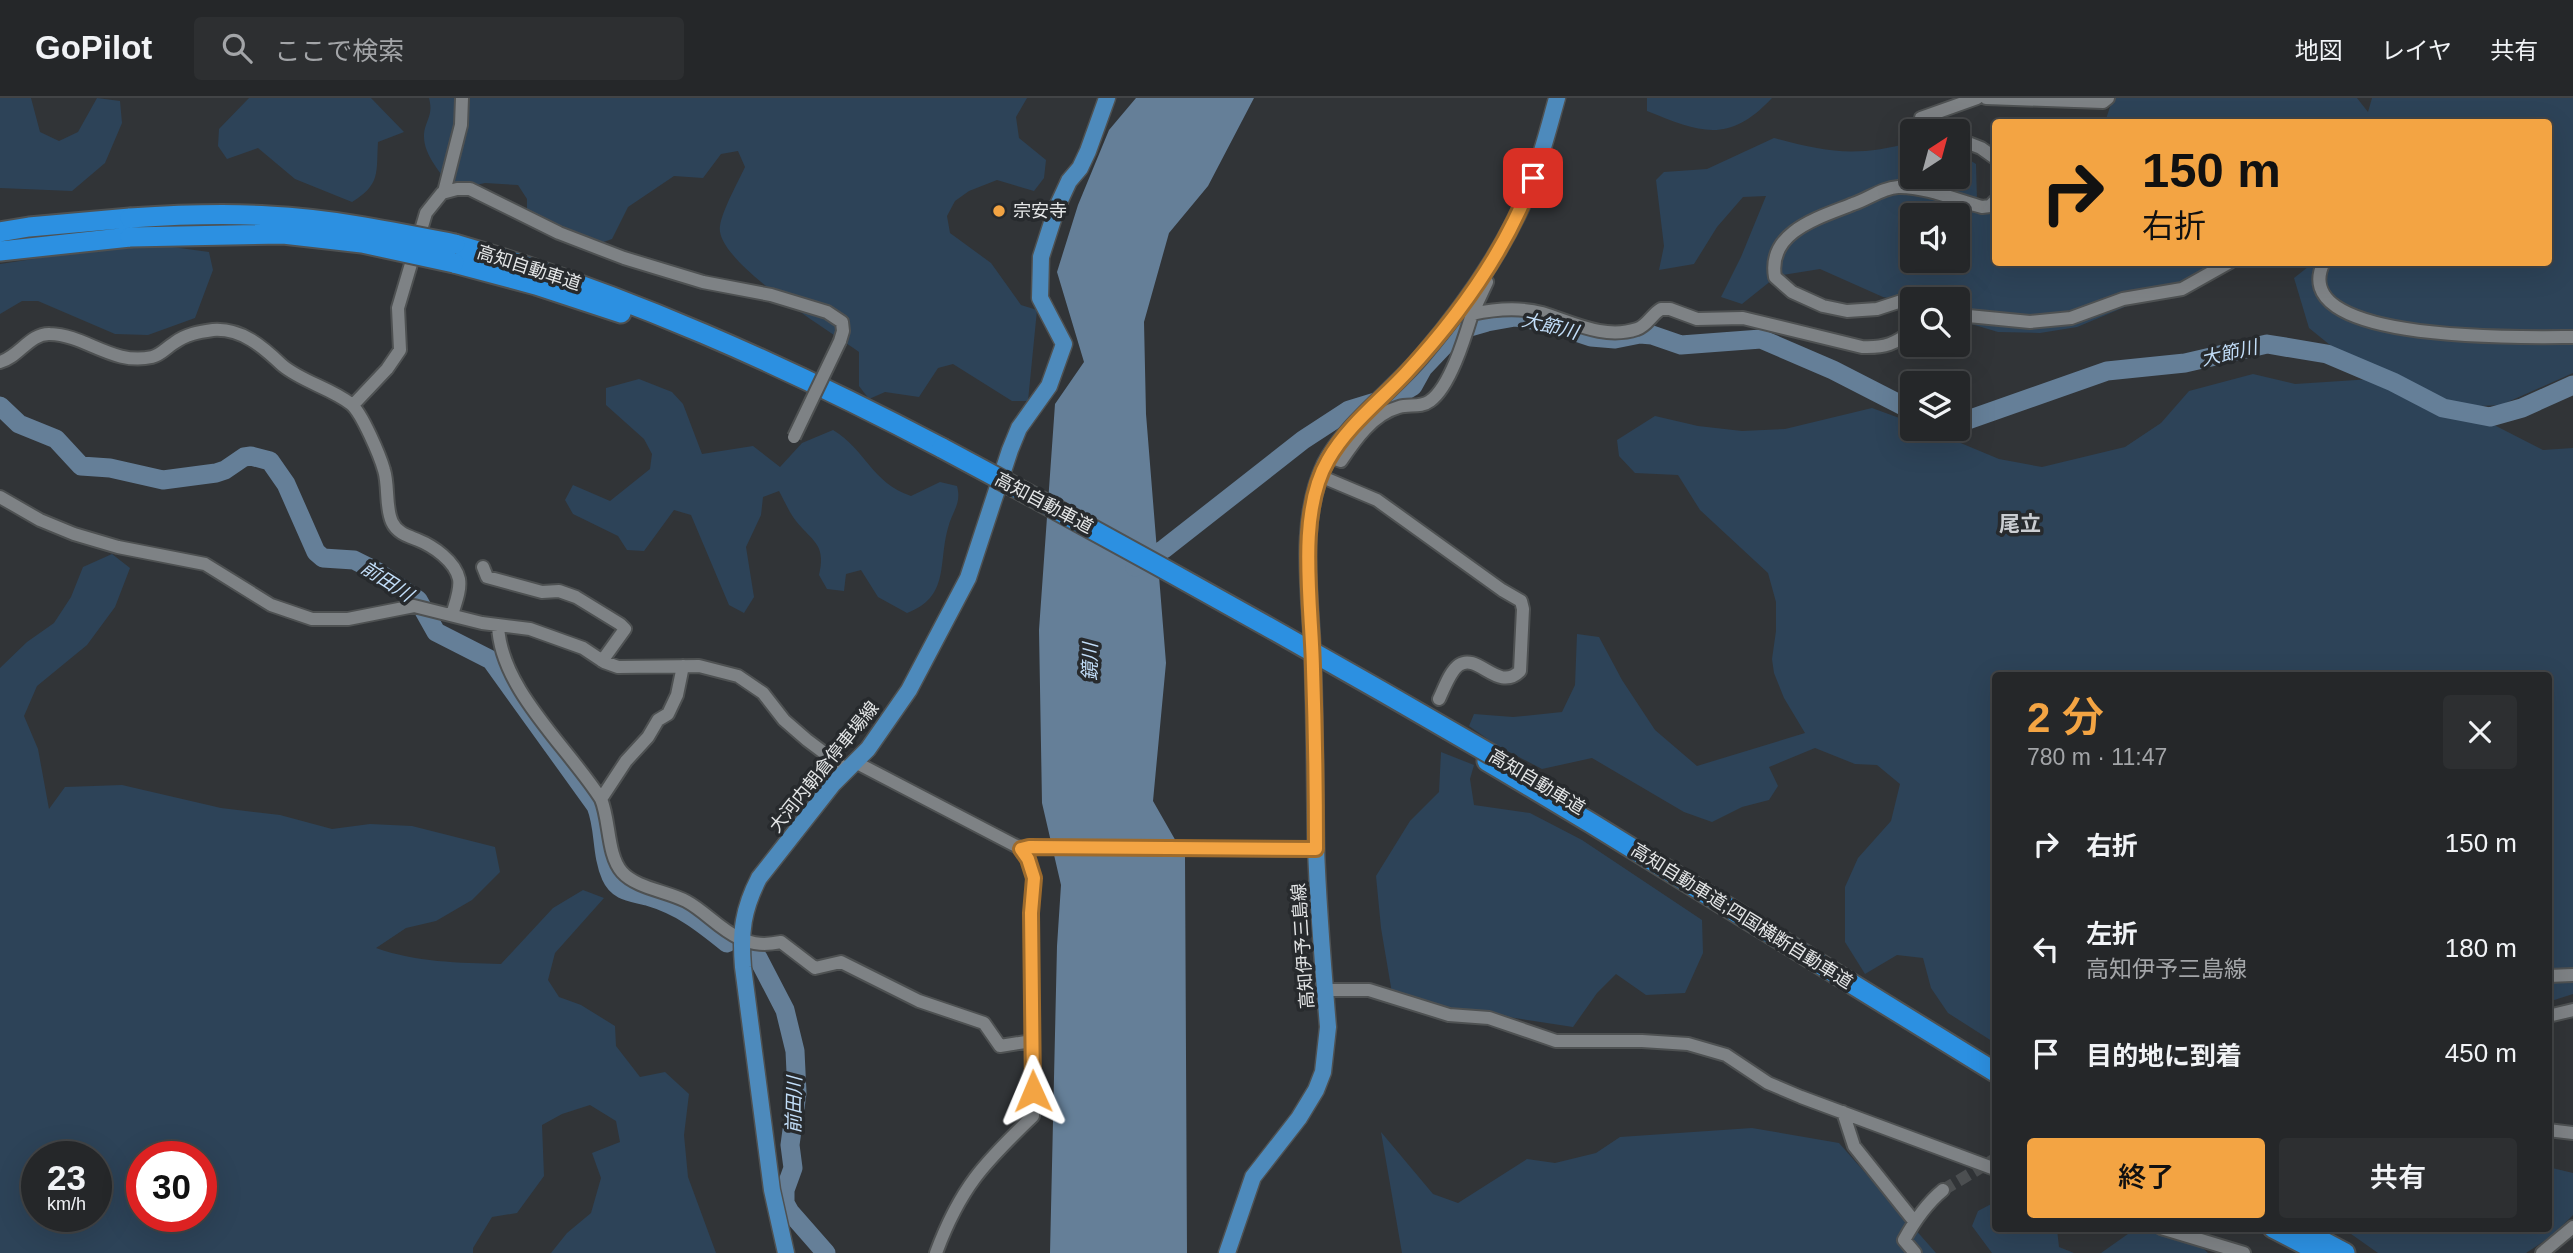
<!DOCTYPE html>
<html lang="ja">
<meta charset="utf-8">
<style>
:root{--surface:#252729;--page:#2d2f31;--text:#f1f3f6;--muted:#a3a5a8;--line:#424446;--accent:#f3a443}
body{margin:0;font-family:Helvetica,"Noto Sans JP",sans-serif;background:var(--page);color:var(--text);height:100vh;display:flex;flex-direction:column;font-size:26px;white-space:nowrap}
*{box-sizing:border-box;margin:0}
p{font-size:23px;color:var(--muted)}
.icon{flex:none;width:38px;height:38px;fill:none;stroke:currentColor;stroke-width:2;stroke-linecap:round;stroke-linejoin:round}
.map{position:relative;flex:1;overflow:hidden}
.side{position:absolute;left:1992px;top:574px;width:560px;height:560px;display:flex;flex-direction:column;background:var(--surface);border-radius:7px;box-shadow:0 7px 28px #0002,0 0 0 2px var(--line)}
.side>*{flex:none}
.banner{position:absolute;left:1992px;top:21px;width:560px;height:147px;border-radius:7px;box-shadow:0 7px 28px #0002,0 0 0 2px var(--line);background:#f3a443;color:#111;overflow:hidden}
.needle{width:46px;rotate:36deg}
.buttons{position:absolute;left:1900px;top:21px;display:grid;gap:14px}
.buttons a{display:grid;place-items:center;width:70px;height:70px;border-radius:7px;background:var(--surface);box-shadow:0 7px 28px #0002,0 0 0 2px var(--line);font-size:35px}
.speed{position:absolute;left:21px;top:1043px;display:flex;gap:14px;font-size:35px;font-weight:700;text-align:center}
.speed>*{display:grid;place-content:center;width:91px;height:91px;border-radius:50%;background:var(--surface);box-shadow:0 7px 28px #0002,0 0 0 2px var(--line);line-height:1}
.speed small{font-size:18px;font-weight:400}
.speed .limit{border:10px solid #d22;background:#fff;color:#111}
.pin{position:absolute;display:grid;place-items:center;width:60px;height:60px;color:#fff;margin:-30px;border-radius:14px;box-shadow:0 4px 10px #0006}
.me{position:absolute;width:77px;margin:-38px;rotate:359deg;stroke-linejoin:round;filter:drop-shadow(0 0 5px #0008)}
.turn{display:flex;align-items:center;gap:24px;height:147px;padding:0 35px;font-size:32px}
.turn .icon{width:91px;height:91px;stroke-width:2.5}
.turn b{display:block;font-size:49px;line-height:60px}
.round{display:grid;place-items:center;flex:none;width:74px;height:74px;border-radius:7px;background:var(--page)}
.headline{display:flex;align-items:center;justify-content:space-between;height:119px;padding:0 35px}
h1{font-size:42px;font-weight:600;line-height:52px;color:var(--accent)}
.action{display:flex;gap:14px;margin-top:auto;padding:14px 35px}
.action a{flex:1;height:80px;border-radius:7px;background:var(--accent);color:#111;font-size:28px;font-weight:600;line-height:80px;text-align:center}
.action a+a{background:var(--page);color:var(--text)}
ul{padding:0;list-style:none}
li{display:flex;align-items:center;gap:21px;height:105px;padding:0 35px}
li div{flex:1}
li b{display:block;font-size:26px}
li em{font-style:normal}
header{display:flex;align-items:center;gap:42px;box-sizing:border-box;height:98px;padding:0 35px;background:var(--surface);border-bottom:2px solid var(--line)}
header strong{font-size:33px}
nav{display:flex;gap:38px;margin-inline-start:auto;font-size:24px}
.search{width:490px;height:63px;background:var(--page);display:flex;align-items:center;gap:18px;box-sizing:border-box;padding:0 24px;border-radius:7px;color:var(--muted);font-size:26px}
.map>svg:first-child{display:block}
.green{fill:#2d4358;fill-rule:evenodd}
.water{fill:#657f98}
.lines{fill:none;stroke-linecap:round;stroke-linejoin:round}
.river{stroke:#657f98;stroke-width:19}
.minor-tunnel{stroke:#4c4f51;stroke-width:12;stroke-dasharray:12 6;stroke-linecap:butt}
.minor-casing{stroke:#4e5152;stroke-width:16}
.major-casing{stroke:#4e5152;stroke-width:19}
.highway-casing{stroke:#4e5152;stroke-width:23}
.minor{stroke:#7e8285;stroke-width:12}
.major{stroke:#4d8abc;stroke-width:16}
.highway{stroke:#2c90e1;stroke-width:19}
.minor-bridge-casing{stroke:#4e5152;stroke-width:16;stroke-linecap:butt}
.highway-bridge-casing{stroke:#4e5152;stroke-width:23;stroke-linecap:butt}
.minor-bridge{stroke:#7e8285;stroke-width:12}
.highway-bridge{stroke:#2c90e1;stroke-width:19}
.route-casing{stroke:#9e6b2c;stroke-width:18}
.route{stroke:#f3a443;stroke-width:12}
.poi-dot{fill:#f3a443;stroke:#272a2d;stroke-width:2.5}
.labels{text-anchor:middle;dominant-baseline:central;stroke-width:7;stroke-linejoin:round;paint-order:stroke}
.poi-label{font-size:18px;fill:#e4e6e7;stroke:#272a2d;text-anchor:start}
.street-label{font-size:18px;fill:#e4e6e7;stroke:#272a2d}
.water-label{font-size:19px;font-style:italic;fill:#c2def9;stroke:#272a2d}
.quarter-label{font-size:21px;font-weight:bold;fill:#cbced2;stroke:#272a2d}
</style>
<header>
<strong>GoPilot</strong>
<div class="search"><svg class="icon" aria-label="search" viewBox="0 0 24 24"><circle cx="10" cy="10" r="6"/><path d="M15 15l6 6"/></svg>ここで検索</div>
<nav><a>地図</a><a>レイヤ</a><a>共有</a></nav>
</header>
<div class="map">
<svg width="2573" height="1155" viewBox="0 0 2573 1155">
<rect width="100%" height="100%" fill="#313437"/>
<path class="green" d="M0 0H31L40 34 59 43 78 34 97 0 120 3 122 25 105 65 72 93 0 90Z
M249 0H371L404 34 378 44C376 75 381 86 352 104L295 81 258 50 227 61 218 48 219 31Z
M429 0H1027L1016 19 1019 40 1046 62 1044 80 1034 93 997 82 969 93 955 103 947 118 950 135 991 165 1021 207 1037 212 1028 303H1012L953 266 938 270 919 299 885 294 869 301 859 288V254C831 234 714 163 720 128 722 113 738 84 745 69L738 53 721 56 703 80 674 78 628 109 612 141 581 152 537 130 527 118V101L518 87 485 85 453 92C440 73 417 51 426 27 430 16 432 12 429 0Z
M1647 0H1772C1728 47 1700 34 1647 13Z
M2113 0H2357L2368 14 2372 0H2573V275L2501 307 2459 309 2543 352 2573 350V896L2548 904V578H1995V945L1948 915 1931 890 1923 860 1897 857 1865 876 1845 844V789L1858 760 1891 723 1900 686 1877 667 1855 666 1815 650 1769 669 1778 688 1769 702 1742 709 1712 724 1684 714 1592 660 1542 671 1496 647 1469 628 1474 616 1513 619 1562 614 1575 587 1577 536 1599 539 1622 582 1655 632 1697 668 1805 635 1784 600 1774 575 1772 561 1776 533V504L1768 475 1700 412 1678 377 1635 375 1619 358 1617 342 1655 318 1698 328 1742 333 1785 331 1872 310 1913 325V331H1927L1999 361 2042 369 2125 349 2161 325 2189 293 2253 276 2295 286 2372 281 2309 230 2294 180 2313 165 2548 164V24H2105Z
M1774 40C1828 55 1858 59 1913 44V79H1958V55L1976 66 1977 102 1995 111V164L2230 165 2077 229 2040 235 1998 234 1958 222V201H1913V205L1883 199 1820 171 1777 178 1742 206 1721 199 1741 159 1766 98 1743 99 1717 129 1694 166 1659 172 1664 148 1656 82 1664 74 1707 71ZM1913 117H1958V163H1913Z
M165 148 209 154 213 172 195 220 148 237 115 236 38 203H22L0 216V166L93 152Z
M639 281 672 294 683 306 702 356 753 348 780 369 802 345 833 332C865 351 872 385 911 398L940 384 957 388C962 406 952 413 948 430 938 465 950 499 907 515L878 499 861 472 846 476 844 493 827 491 819 477C826 446 814 445 796 423 789 414 784 402 779 393L763 399 761 417 746 449 754 499 744 515 729 507 691 417 674 412 644 453 627 452 618 438 573 416 565 402 573 387 610 403 650 371 652 356 644 341 606 307V290Z
M112 456 130 470 115 509 87 547 37 588 24 618 38 651 49 711 65 689 122 687 221 710 280 717 332 731 370 726 412 728 495 749 500 774 472 802 436 823 406 830 376 850C415 864 459 865 501 866L553 810 583 792 604 800 555 855 548 882 559 899 581 907 615 928 616 948 640 979 665 974 689 996 684 1037 688 1079 716 1155H551L567 1135 591 1115 601 1080 592 1055 620 1044 616 1023 590 1007 562 1016 542 1027 544 1078 517 1115 492 1119 473 1150V1155H0V570L27 544 54 525 71 499 83 469ZM37 1059H96V1118H37ZM142 1059H201V1118H142Z
M1441 654 1474 667 1470 681 1474 707 1530 715 1582 742 1702 822 1703 855 1685 895 1646 897 1616 876 1597 895 1573 929 1393 901 1381 830 1376 778 1410 723 1439 694Z
M1752 1030 1839 1045 1936 1155H1402L1381 1034 1433 1096 1458 1105 1527 1061 1555 1065 1596 1055 1620 1039Z
M2548 1069 2573 1075V1117L2552 1138 2526 1155H2378L2344 1131 2548 1130Z
M1995 1104V1130L2057 1131 2059 1149 2074 1155H1992L1972 1128 1978 1113Z
M2135 1131 2185 1133 2208 1155H2101Z"/>
<path class="water" d="M1136 0H1254L1208 88 1169 135 1144 224 1146 316 1166 565 1153 703 1185 759 1187 1155H1050L1057 848 1061 787 1042 705 1039 532 1055 306 1084 264 1057 174 1078 107 1109 32Z"/>
<g class="lines">
<path class="river" d="M0 308 19 326 56 341 81 368 110 370 163 382 216 375 225 372 244 359 251 358 270 363 286 386 316 454 323 460 354 462 378 474 418 502 436 534 491 562 596 708C605 730 601 756 611 778 618 794 632 794 647 798 681 808 701 824 727 845
M1958 323 1962 324 2107 273 2185 265 2267 246 2327 256 2393 284 2443 310 2490 319 2522 310 2573 287
M1135 469 1164 451 1303 342 1349 312 1398 297 1413 288 1423 270 1459 232 1487 224 1515 219 1549 225 1591 239 1615 241 1640 236 1652 237 1681 247 1761 241 1833 272 1913 313
M751 855 758 860 785 912 795 953 797 995 790 1047 793 1070 785 1092V1105L790 1114 826 1155"/>
<path class="minor-tunnel" d="M1943 1092 1995 1061"/>
<g class="minor-casing">
<path id="minor" d="M1986 0 2103 4 2108 0
M1940 33 1921 25V20L1977 0
M1958 41 1981 50 1995 60
M444 94 461 27 462 0
M2324 164C2282 247 2533 239 2573 239
M1481 178 1487 184 1472 216C1495 211 1519 209 1542 215 1572 224 1604 242 1637 231 1647 228 1652 216 1661 211H1670L1697 221 1743 220 1862 249C1885 250 1895 246 1913 232
M1940 201 1932 196H1923L1877 211 1847 213 1823 208 1792 194 1775 179C1767 133 1821 119 1853 106 1868 101 1882 90 1898 89 1923 88 1957 102 1982 109L1990 108 1995 103
M1958 217 2030 224 2071 220 2123 201 2182 191 2230 164
M0 264C19 259 30 235 50 236 86 237 113 268 152 259 161 257 166 250 174 245 186 236 199 234 213 232 242 230 263 249 282 267 302 284 331 290 351 306 362 315 380 358 384 372 389 388 385 409 392 424 397 435 408 438 418 442 433 448 455 463 459 481 461 492 455 506 452 517
M353 307 387 271 400 252 398 210 426 115 442 95 457 91H470L559 135 624 160 703 184 771 197 827 214 842 224 843 233 840 243
M1329 359 1341 363C1355 342 1373 316 1399 309 1409 306 1421 310 1430 303 1450 289 1465 239 1472 216
M1320 378 1377 402 1502 492 1521 503 1523 511 1520 573C1498 595 1478 554 1459 567 1450 573 1444 591 1439 601
M0 399 40 422 74 436 118 449 205 466 271 507 312 521H348L414 508 482 525 530 531 583 550 604 564 618 569 699 568 738 578 763 595 784 622 807 642 847 672
M483 469 487 479 542 494 559 493 576 499 620 526 625 531 602 563
M498 527C500 591 568 649 601 701 610 722 607 757 622 774 636 790 667 793 686 803 705 813 719 831 739 840 754 847 766 847 781 844L815 870 841 864 919 903 984 925 1000 948 1032 943
M855 664 1022 751 1028 761 1034 780 1031 815 1033 1018C984 1065 960 1090 936 1155
M601 701 626 663 648 639 658 622 668 616 677 597 683 568
M1022 751 1029 749 1316 752
M2548 878 2573 877
M1325 892H1369L1449 917 1489 920 1556 943H1642L1688 946 1726 957 1768 985 1801 999 1995 1071
M2548 918 2573 912
M1843 1014 1854 1048 1914 1123
M2548 1032 2573 1035
M2161 1130 2244 1155
M1915 1155 1904 1142C1915 1122 1926 1106 1943 1092
M2542 1155 2573 1129"/>
</g>
<g class="major-casing">
<path id="major" d="M786 1155 772 1092 743 869C740 834 743 811 759 780L833 686 868 651 909 592 968 480 1010 352 1019 330 1049 288 1064 246 1040 200 1041 159 1057 109 1069 83 1080 70 1088 53 1107 0
M1227 1155 1253 1079 1299 1020 1316 992 1323 974 1328 929C1323 869 1318 809 1316 749 1315 689 1315 629 1313 569 1312 503 1296 427 1325 366 1344 328 1393 292 1421 259 1462 211 1502 155 1527 96 1540 65 1548 32 1557 0"/>
</g>
<g class="highway-casing">
<path id="highway" d="M0 134 29 129 130 120
M455 146C624 195 786 268 942 350
M0 153 130 139
M454 165 536 187 621 215
M1487 663 1591 725 1995 974
M2273 1130 2321 1155
M2309 1136 2345 1155"/>
</g>
<use href="#minor" class="minor"/>
<use href="#major" class="major"/>
<use href="#highway" class="highway"/>
<g class="minor-bridge-casing">
<path id="minor-bridge" d="M794 339 840 243"/>
</g>
<g class="highway-bridge-casing">
<path id="highway-bridge" d="M130 120C176 117 223 115 269 118 332 121 394 134 455 146
M130 139 283 136 362 145 454 165
M942 350C1127 449 1310 551 1492 657"/>
</g>
<use href="#minor-bridge" class="minor-bridge"/>
<use href="#highway-bridge" class="highway-bridge"/>
</g>
<g class="lines">
<g class="route-casing">
<path id="route" d="M1033 993 1031 815 1034 780 1028 761 1021 751 1029 749 1316 751C1316 691 1315 631 1313 571 1312 508 1296 417 1328 362 1347 328 1380 303 1406 275 1458 219 1506 152 1533 80"/>
</g>
<use href="#route" class="route"/>
</g>
<circle class="poi-dot" cx="999" cy="113" r="7"/>
<g class="labels">
<g class="poi-label">
<text x="1013" y="113">宗安寺</text>
</g>
<g class="street-label">
<text transform="translate(529 170) rotate(18)">高知自動車道</text>
<text transform="translate(1044 405) rotate(28)">高知自動車道</text>
<text transform="translate(824 669) rotate(-51)">大河内朝倉停車場線</text>
<text transform="translate(1537 684) rotate(31)">高知自動車道</text>
<text transform="translate(1742 818) rotate(32)">高知自動車道;四国横断自動車道</text>
<text transform="translate(1303 848) rotate(-94)">高知伊予三島線</text>
</g>
<g class="water-label">
<text transform="translate(1550 228) rotate(14)">大節川</text>
<text transform="translate(2229 255) rotate(-13)">大節川</text>
<text transform="translate(387 483) rotate(33)">前田川</text>
<text transform="translate(1090 564) rotate(-89)">鏡川</text>
<text transform="translate(794 1007) rotate(-89)">前田川</text>
</g>
<g class="quarter-label">
<text x="2020" y="425">尾立</text>
</g>
</g>
</svg>
<div class="buttons">
<a><svg class="needle" viewBox="-14 -14 28 28"><path d="M0-13l5 13h-10z" fill="#e53935"/><path d="M0 13l5-13h-10z" fill="#a3a5a8"/></svg></a>
<a><svg class="icon" aria-label="sound" viewBox="0 0 24 24"><path d="M4 9h4l5-4v14l-5-4H4zM17 9q2 3 0 6"/></svg></a>
<a><svg class="icon" aria-label="search" viewBox="0 0 24 24"><circle cx="10" cy="10" r="6"/><path d="M15 15l6 6"/></svg></a>
<a><svg class="icon" aria-label="layers" viewBox="0 0 24 24"><path d="M12 4l9 5-9 5-9-5zM3 14l9 5 9-5"/></svg></a>
</div>
<div class="speed"><div>23<small>km/h</small></div><div class="limit">30</div></div>
<div class="pin" style="left:1533px;top:80px;background:#d93025"><svg class="icon" aria-label="arrive" viewBox="0 0 24 24"><path d="M6 21V4h12l-3 4 3 4H6"/></svg></div>
<svg class="me" style="left:1033px;top:993px" viewBox="-20 -20 40 40"><path d="M0-17L14 15 0 8-14 15z" fill="#f3a443" stroke="#fff" stroke-width="4"/></svg>
<div class="banner">
<div class="turn"><svg class="icon" aria-label="right" viewBox="0 0 24 24"><path d="M7 20v-9h11M14 6l5 5-5 5"/></svg><div><b>150 m</b>右折</div></div>
</div>
<section class="side">
<div class="headline"><div><h1>2 分</h1><p>780 m · 11:47</p></div><a class="round"><svg class="icon" aria-label="close" viewBox="0 0 24 24"><path d="M6 6l12 12M18 6L6 18"/></svg></a></div>
<ul>
<li><svg class="icon" aria-label="right" viewBox="0 0 24 24"><path d="M7 20v-9h11M14 6l5 5-5 5"/></svg><div><b>右折</b></div><em>150 m</em></li>
<li><svg class="icon" aria-label="left" viewBox="0 0 24 24"><path d="M17 20v-9H6M10 6l-5 5 5 5"/></svg><div><b>左折</b><p>高知伊予三島線</p></div><em>180 m</em></li>
<li><svg class="icon" aria-label="arrive" viewBox="0 0 24 24"><path d="M6 21V4h12l-3 4 3 4H6"/></svg><div><b>目的地に到着</b></div><em>450 m</em></li>
</ul>
<div class="action"><a>終了</a><a>共有</a></div>
</section>
</div>
